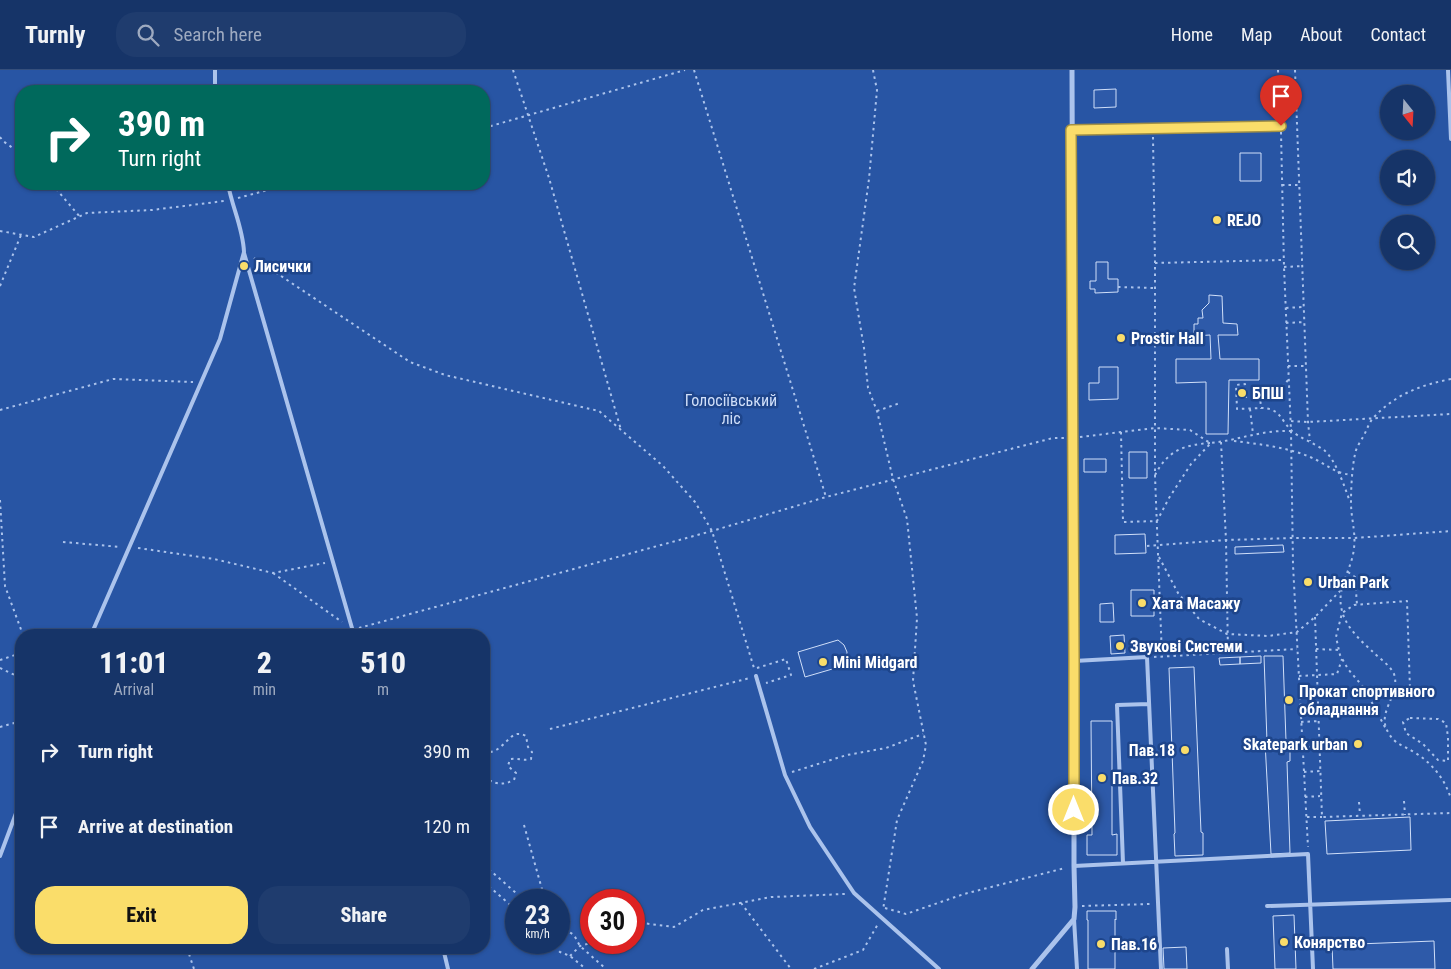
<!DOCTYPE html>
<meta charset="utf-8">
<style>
:root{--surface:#163468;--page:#1f3c6e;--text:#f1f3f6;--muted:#9eaac0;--line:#354f7c;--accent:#fadd6a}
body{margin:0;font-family:"Roboto Condensed",sans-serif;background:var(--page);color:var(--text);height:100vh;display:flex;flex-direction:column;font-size:19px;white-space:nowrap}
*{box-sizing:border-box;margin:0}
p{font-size:16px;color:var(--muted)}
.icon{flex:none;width:28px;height:28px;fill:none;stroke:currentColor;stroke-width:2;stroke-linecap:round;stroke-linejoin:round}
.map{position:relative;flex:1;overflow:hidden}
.side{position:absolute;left:15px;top:559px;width:475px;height:325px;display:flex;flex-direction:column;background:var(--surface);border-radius:20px;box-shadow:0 1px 4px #0004,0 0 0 1px var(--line)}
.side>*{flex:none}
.hud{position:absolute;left:15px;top:15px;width:475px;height:105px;border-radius:20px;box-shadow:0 1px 4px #0004,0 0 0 1px var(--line);background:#00695c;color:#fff;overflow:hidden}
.needle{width:32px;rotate:162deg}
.controls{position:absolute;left:1380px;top:15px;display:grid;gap:10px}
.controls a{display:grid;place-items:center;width:55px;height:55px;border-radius:50%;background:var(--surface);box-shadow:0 1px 4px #0004,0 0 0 1px var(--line);font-size:25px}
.speed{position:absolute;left:505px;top:819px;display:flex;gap:10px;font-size:25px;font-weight:700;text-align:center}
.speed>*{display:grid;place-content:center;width:65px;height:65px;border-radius:50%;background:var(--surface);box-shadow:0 1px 4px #0004,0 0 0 1px var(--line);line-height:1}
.speed small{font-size:12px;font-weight:400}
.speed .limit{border:8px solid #d22;background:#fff;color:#111}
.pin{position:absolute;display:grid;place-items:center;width:42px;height:42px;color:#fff;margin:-51px -21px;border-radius:50% 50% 50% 0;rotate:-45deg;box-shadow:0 0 5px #0007}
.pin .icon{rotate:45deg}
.me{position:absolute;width:55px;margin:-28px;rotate:0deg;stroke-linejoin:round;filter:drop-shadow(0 0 4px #0008)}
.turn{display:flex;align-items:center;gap:18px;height:105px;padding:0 20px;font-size:22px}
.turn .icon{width:65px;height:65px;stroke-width:2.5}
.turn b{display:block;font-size:35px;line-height:42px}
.eta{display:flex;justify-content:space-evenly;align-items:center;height:85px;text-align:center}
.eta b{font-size:30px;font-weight:800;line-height:35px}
.button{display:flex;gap:10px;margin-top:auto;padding:10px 20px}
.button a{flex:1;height:58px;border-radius:20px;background:var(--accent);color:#111;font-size:20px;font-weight:800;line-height:58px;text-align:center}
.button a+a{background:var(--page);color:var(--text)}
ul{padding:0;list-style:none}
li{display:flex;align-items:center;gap:15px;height:75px;padding:0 20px}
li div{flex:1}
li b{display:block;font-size:19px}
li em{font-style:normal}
header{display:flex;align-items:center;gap:30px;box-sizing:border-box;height:70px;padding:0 25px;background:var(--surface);border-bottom:1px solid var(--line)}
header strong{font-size:24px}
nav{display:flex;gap:28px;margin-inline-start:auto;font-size:18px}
.search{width:350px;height:45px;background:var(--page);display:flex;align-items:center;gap:12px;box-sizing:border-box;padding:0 18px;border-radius:20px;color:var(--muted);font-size:19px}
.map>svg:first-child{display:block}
.green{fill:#2855a4;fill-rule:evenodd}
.building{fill:#2e5aa9;stroke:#d0dff9}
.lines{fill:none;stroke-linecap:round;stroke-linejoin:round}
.path{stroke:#abc3ec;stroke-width:2;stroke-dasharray:2.5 4;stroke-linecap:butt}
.lane{stroke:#abc3ec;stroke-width:4}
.street{stroke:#abc3ec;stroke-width:5}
.route-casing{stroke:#a29045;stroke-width:12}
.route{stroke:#fadd6a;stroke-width:9}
.poi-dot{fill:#fadd6a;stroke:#1e458b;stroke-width:2}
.labels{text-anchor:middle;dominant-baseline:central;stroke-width:5;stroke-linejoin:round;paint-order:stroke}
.poi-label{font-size:16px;font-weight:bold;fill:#fff;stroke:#1e458b;text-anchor:start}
.park-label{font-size:16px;fill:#d0dff9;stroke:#1e458b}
</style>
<header>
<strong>Turnly</strong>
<div class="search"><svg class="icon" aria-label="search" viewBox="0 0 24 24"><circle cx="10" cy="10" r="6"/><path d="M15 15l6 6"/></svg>Search here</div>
<nav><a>Home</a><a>Map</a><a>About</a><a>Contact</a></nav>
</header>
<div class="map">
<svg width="1451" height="899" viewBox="0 0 1451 899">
<rect width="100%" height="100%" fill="#1e458b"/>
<path class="green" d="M0 0H1451V899H0ZM21 21H484V114H21ZM1389 24H1426V61H1389ZM1389 89H1426V126H1389ZM1389 154H1426V191H1389ZM21 565H484V878H21ZM516 830H559V872H516ZM591 830H634V872H591Z"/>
<path class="building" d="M1116 19V37L1094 38V20Z
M1240 83H1261V111H1240Z
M1096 192H1108V209H1118V222L1095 223V219H1090V211H1096Z
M1209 225 1222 226 1223 253 1237 254 1238 265H1218L1220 289H1259V310H1229L1228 364H1206V312L1176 313V289H1211L1210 265 1194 266V254H1198V248H1203L1202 240 1209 233Z
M1099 297H1118V329L1089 330V313H1099Z
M1129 382H1147V408H1129Z
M1084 389H1106V402H1084Z
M1145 464 1146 483 1115 484V465Z
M1283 475 1284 482 1235 484V477Z
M1131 520H1154V546H1131Z
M1113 533 1114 552H1100V534Z
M1124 565 1125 583 1111 584 1110 566Z
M838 570 844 575 847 582 846 595 805 607 798 582Z
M1261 586V593L1240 594V587Z
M1264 586H1283L1286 671H1290V691L1287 692 1290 783 1271 784 1265 672H1267Z
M1240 587V594L1220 595 1219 588Z
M1194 597 1201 762 1203 763V785L1175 786 1174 764 1175 763 1169 598Z
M1091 651H1112V765L1117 764V785H1087V765H1092Z
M1410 747 1411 780 1327 784 1325 751Z
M1087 841H1116V850L1115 849V899H1088V850H1087Z
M1294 845 1296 899H1275L1273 846Z
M1434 871 1435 899H1333L1332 875Z
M1186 877 1187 899H1164L1163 878Z"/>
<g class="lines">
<path class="path" d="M513 0 549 108 621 360
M694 0 826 427
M873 0 877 20 869 109 854 218 864 278 868 318 877 341 893 409 907 449 917 548 913 611 926 675 923 691 897 750 883 840
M1278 0 1280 48
M1295 0 1308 352 1310 371
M484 58 685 0
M1281 62 1284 197 1291 361 1293 495 1308 777
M0 67 3 71 21 84
M1153 67 1155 193V406L1162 587
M52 114 80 147
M1282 115H1299
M238 128 290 114
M0 161 34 167 87 143 152 140 224 131
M254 188 410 292 445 305 599 341 663 396 695 432 712 461 754 598
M1155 193 1283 190
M1284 197 1302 196
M0 216 21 165
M1118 217 1154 218
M1286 238 1303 237
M1286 253 1304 252
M1288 296H1305
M1451 309C1421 315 1396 324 1374 347 1369 352 1367 360 1363 367 1360 372 1356 378 1355 384 1352 399 1351 417 1351 433 1351 448 1356 463 1354 478 1352 501 1334 519 1343 544 1347 558 1362 572 1373 582 1380 589 1390 595 1394 604 1401 625 1376 642 1388 662 1395 675 1403 675 1414 682 1432 693 1445 709 1451 729
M1288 310C1280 321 1274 325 1260 326L1261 338C1280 338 1280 349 1291 360 1299 368 1314 373 1324 380 1336 390 1345 418 1350 432
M1260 326 1246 327 1245 314 1236 315 1237 339 1261 338
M1250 339 1253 364
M0 340 113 309 193 312
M877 341 900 333
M1291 351 1308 352 1451 344
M1121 362 1123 452 1157 451 1169 428 1191 394 1210 374
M1080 367 1155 358 1190 360 1210 373C1240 370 1260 360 1291 361
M1234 371C1258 374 1287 377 1310 387 1327 394 1333 403 1352 405
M1221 372 1226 470 1228 582
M1155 405C1168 380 1184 375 1210 373
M0 430 5 516 23 565
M63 472 121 477
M1147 476 1226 470 1293 468H1355L1451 461
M138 478 214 489 273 503 325 493
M1159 487 1178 523 1199 549 1227 564 1268 566 1297 562 1315 547 1340 521
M1348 502 1355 507 1357 535
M273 503 342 552
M1315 547 1322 747 1451 743
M359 558 712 461 826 427 1053 368H1066
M335 565 345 562
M1316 579 1339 580
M1154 587 1297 579
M0 590 21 583
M0 598 21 608
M757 598 786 589 791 605 766 613
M1299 606 1337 604 1342 589
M1369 626 1382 618 1410 619 1407 531 1354 535 1342 543 1336 567 1340 585 1348 599 1364 618 1386 659
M1410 648 1438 649 1446 653 1448 667V691L1438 690 1423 674 1406 663 1403 652Z
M1301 652 1319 651
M0 657 21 651
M550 659 750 608
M1303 677H1320
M484 684C489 682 495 682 499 678 509 671 513 659 526 666L528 677 532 682 531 689C524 691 518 688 510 689L508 696 516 703 514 710C503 715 498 715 487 709L484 711
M792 702 847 685 886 678 923 664
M1304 702 1321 701
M1305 727 1320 726
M1404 731 1405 745
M1359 732 1360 745
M1307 747H1322
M524 755 545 830
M484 795 524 830
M484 812 516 840
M741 833 791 899
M1082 836 1150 834
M885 838 906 844 964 824 1065 798
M634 852 674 857 703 840 740 833 771 827 845 824
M559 856 574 865 580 876 606 899
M550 872 560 882 570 886 586 899
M187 878 194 899
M570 886 580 876 594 872
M814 899 863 880 878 854"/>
<path class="lane" d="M215 0V21
M1448 0 1451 69
M1071 60 1281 56
M244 183 354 565
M91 565 220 269 244 182C243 158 232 137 228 114
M1074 591 1147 587 1161 899
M756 606 785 705 810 757 854 823 939 899
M0 786 21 730
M1123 793 1117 635 1149 634
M1074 796 1308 784 1313 899
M1267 836 1451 830
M1074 849 1077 899
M443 878 448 899
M1227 879 1228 899"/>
<path class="street" d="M1032 899 1074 849 1075 837 1074 796V591L1072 0"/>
</g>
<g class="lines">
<g class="route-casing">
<path id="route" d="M1074 740V591L1071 60 1281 56"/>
</g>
<use href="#route" class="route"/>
</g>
<g class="poi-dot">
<circle cx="1217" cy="150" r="5"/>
<circle cx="244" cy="196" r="5"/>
<circle cx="1121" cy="268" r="5"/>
<circle cx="1242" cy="323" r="5"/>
<circle cx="1308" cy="512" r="5"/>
<circle cx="1142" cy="533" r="5"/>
<circle cx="1120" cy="576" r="5"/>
<circle cx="823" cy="592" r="5"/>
<circle cx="1289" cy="630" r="5"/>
<circle cx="1358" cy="674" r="5"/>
<circle cx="1185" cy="680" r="5"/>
<circle cx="1102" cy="708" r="5"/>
<circle cx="1284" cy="872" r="5"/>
<circle cx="1101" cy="874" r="5"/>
</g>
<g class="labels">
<g class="poi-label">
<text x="1227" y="150">REJO</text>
<text x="254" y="196">Лисички</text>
<text x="1131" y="268">Prostir Hall</text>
<text x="1252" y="323">БПШ</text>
<text x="1318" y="512">Urban Park</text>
<text x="1152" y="533">Хата Масажу</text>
<text x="1130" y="576">Звукові Системи</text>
<text x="833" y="592">Mini Midgard</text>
<text x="1299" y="621">Прокат спортивного<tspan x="1299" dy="18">обладнання</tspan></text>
<text x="1348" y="674" text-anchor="end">Skatepark urban</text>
<text x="1175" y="680" text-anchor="end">Пав.18</text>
<text x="1112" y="708">Пав.32</text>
<text x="1294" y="872">Конярство</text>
<text x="1111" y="874">Пав.16</text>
</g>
<g class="park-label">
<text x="731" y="330">Голосіївський<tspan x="731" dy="18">ліс</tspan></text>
</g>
</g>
</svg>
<div class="controls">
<a><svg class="needle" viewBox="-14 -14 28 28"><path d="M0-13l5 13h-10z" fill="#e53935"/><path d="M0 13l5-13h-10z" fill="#9eaac0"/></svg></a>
<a><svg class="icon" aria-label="sound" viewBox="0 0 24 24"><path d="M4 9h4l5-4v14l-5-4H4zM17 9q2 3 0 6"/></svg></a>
<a><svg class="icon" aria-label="search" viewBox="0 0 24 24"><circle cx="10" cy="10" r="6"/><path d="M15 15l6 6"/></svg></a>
</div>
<div class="speed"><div>23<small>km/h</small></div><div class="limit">30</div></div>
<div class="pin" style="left:1281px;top:56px;background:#d93025"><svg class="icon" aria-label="arrive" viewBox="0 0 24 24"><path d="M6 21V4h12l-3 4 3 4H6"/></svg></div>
<svg class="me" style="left:1074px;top:740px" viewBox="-20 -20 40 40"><circle r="17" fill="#fadd6a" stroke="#fff" stroke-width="3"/><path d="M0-11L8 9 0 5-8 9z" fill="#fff"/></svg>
<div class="hud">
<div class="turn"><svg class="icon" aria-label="right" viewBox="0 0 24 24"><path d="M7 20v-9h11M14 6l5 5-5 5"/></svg><div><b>390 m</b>Turn right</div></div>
</div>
<section class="side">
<div class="eta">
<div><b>11:01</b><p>Arrival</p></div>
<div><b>2</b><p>min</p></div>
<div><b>510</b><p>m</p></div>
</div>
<ul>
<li><svg class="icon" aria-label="right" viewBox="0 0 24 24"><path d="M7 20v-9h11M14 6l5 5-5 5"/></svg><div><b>Turn right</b></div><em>390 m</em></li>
<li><svg class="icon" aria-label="arrive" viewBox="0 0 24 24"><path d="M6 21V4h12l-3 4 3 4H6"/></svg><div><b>Arrive at destination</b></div><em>120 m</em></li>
</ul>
<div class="button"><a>Exit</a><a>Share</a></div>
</section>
</div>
